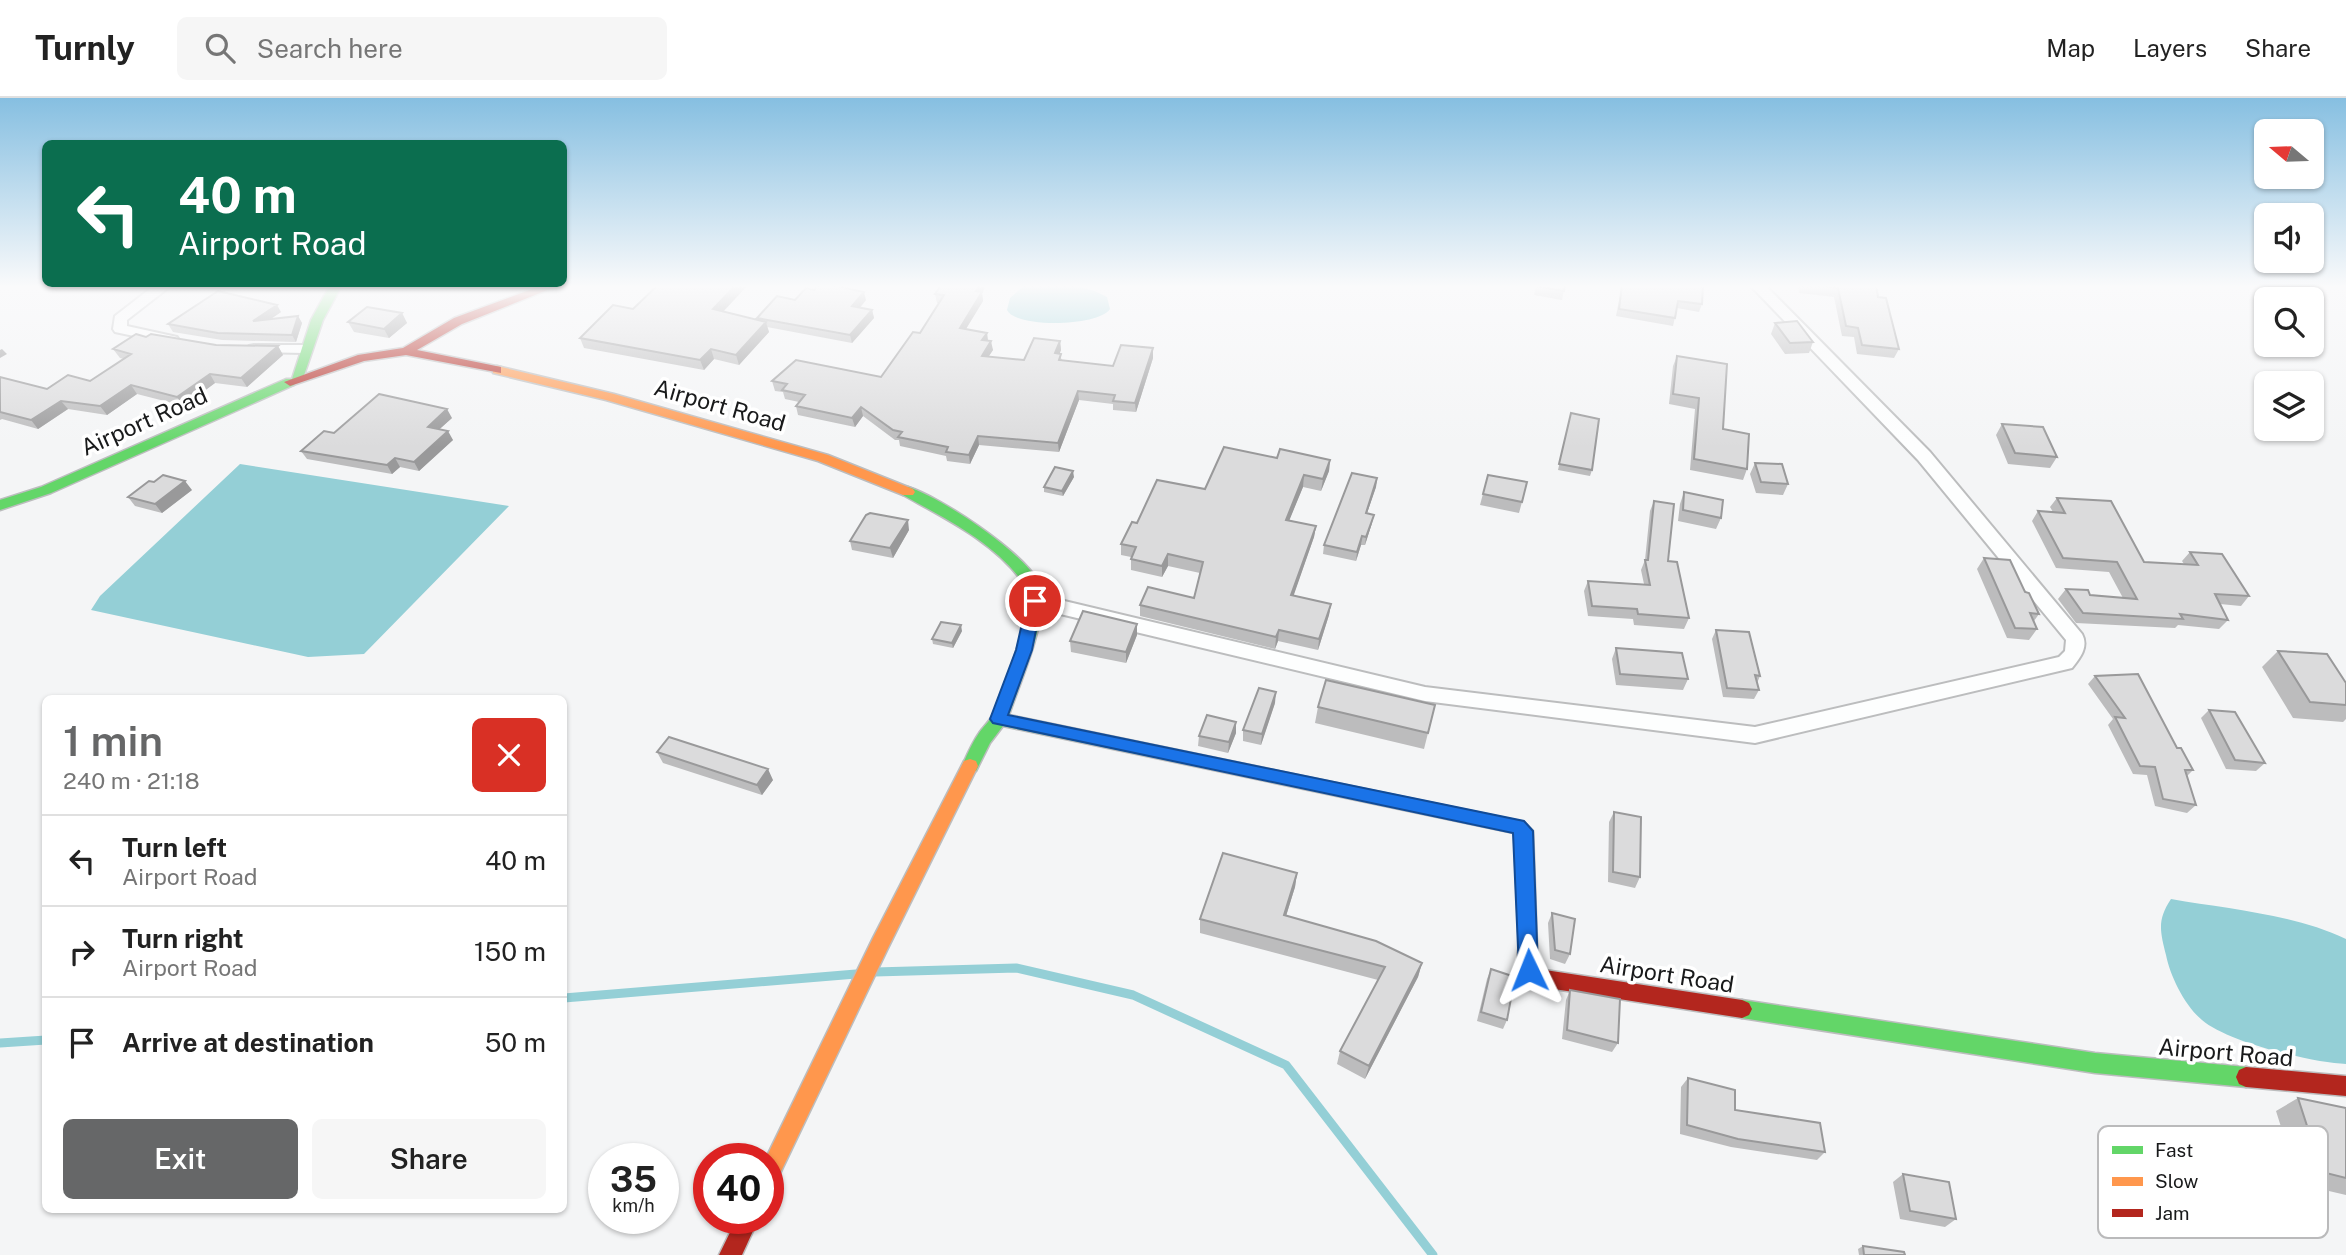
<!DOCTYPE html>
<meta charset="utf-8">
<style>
:root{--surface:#fff;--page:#f6f6f6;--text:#222;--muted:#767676;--line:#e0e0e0;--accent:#666768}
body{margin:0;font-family:"Public Sans",sans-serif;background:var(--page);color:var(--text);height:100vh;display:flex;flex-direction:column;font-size:26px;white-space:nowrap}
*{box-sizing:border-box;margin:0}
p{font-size:23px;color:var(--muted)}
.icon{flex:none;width:38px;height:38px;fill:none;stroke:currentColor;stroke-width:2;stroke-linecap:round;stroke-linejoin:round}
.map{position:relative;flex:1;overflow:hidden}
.drawer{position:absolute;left:42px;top:597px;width:525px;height:518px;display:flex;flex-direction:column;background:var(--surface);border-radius:10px;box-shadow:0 2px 5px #0004}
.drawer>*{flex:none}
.banner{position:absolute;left:42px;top:42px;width:525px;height:147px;border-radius:10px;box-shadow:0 2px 5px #0004;background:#0b6e4f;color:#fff;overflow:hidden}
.needle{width:46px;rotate:289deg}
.fabs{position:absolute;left:2254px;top:21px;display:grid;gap:14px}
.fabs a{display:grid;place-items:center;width:70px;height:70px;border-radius:10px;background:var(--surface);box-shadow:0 2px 5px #0004;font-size:35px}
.speed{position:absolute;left:588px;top:1045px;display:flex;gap:14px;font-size:35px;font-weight:700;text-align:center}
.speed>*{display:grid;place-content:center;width:91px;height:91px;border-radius:50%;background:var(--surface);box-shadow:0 2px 5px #0004;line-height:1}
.speed small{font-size:18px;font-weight:400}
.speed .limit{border:10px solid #d22;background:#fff;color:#111}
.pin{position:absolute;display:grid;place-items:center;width:60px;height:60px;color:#fff;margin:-30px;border:4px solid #fff;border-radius:50%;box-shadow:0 2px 7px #0007}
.me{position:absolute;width:77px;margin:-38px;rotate:358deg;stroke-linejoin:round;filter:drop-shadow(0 0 5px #0008)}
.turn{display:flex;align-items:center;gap:24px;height:147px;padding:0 21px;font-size:32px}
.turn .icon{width:91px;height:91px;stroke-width:2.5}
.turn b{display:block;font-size:49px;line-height:60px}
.round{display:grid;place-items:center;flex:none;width:74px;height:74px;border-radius:10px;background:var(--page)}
.summary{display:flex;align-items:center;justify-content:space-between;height:119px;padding:0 21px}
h1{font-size:42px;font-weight:600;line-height:52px;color:var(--accent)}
.action{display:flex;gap:14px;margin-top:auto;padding:14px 21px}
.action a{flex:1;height:80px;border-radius:10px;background:var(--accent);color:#fff;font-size:28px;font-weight:600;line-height:80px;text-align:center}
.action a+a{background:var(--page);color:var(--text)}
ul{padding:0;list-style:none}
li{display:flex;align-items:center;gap:21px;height:91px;padding:0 21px;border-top:2px solid var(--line)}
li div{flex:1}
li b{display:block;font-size:26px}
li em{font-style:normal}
header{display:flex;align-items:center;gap:42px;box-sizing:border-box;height:98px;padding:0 35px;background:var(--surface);border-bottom:2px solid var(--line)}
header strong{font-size:33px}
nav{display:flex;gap:38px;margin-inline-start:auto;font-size:24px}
.search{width:490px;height:63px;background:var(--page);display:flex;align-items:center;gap:18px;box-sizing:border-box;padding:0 24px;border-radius:10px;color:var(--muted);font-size:26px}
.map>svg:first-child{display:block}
.water{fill:#94cfd6}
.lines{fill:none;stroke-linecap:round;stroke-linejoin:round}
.stream{stroke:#94cfd6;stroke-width:9}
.street-casing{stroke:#bcbdbe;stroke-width:4}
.fast-casing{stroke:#bcbdbe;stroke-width:3}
.slow-casing{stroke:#bcbdbe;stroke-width:3}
.jam-casing{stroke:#bcbdbe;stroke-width:3}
.street{fill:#fdfefe;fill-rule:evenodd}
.fast{fill:#63d668;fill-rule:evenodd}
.slow{fill:#ff974d;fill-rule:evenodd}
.jam{fill:#b3261e;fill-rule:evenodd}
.wall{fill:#bcbcbd}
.shaded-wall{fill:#99999a}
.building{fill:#dbdbdc;stroke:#99999a;stroke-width:2}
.route{fill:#1a73e8;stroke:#114b97;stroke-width:2}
.labels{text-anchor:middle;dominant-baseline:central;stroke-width:7;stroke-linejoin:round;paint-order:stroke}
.street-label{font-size:23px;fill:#191a1b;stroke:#fff}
.key{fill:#fff;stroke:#bababb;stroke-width:2}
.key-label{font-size:19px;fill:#191a1b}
</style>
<header>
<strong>Turnly</strong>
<div class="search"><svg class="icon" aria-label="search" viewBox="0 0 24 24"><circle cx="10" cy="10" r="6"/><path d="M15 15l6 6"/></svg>Search here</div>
<nav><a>Map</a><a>Layers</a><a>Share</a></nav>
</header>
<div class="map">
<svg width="2346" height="1157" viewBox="0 0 2346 1157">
<rect width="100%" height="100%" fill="#f4f5f6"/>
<path class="water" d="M1025 187C1054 187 1081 184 1107 199L1110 211C1098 229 1015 230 1007 212L1010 200Z
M240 366 509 408 364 556 308 559 91 512 100 498Z
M2171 801C2228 811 2293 816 2346 841V966C2313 965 2227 944 2202 922 2185 908 2170 878 2166 857 2160 833 2157 822 2171 801Z"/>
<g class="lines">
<path class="stream" d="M875 874 1016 870 1133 897 1286 967 1433 1157
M564 900 856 876
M0 945 46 942"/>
<g class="street-casing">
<path id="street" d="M155 187H172L127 222V228L177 239 179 242 177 245 172 246 115 234 113 231 115 218Z
M1750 187H1765L1930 354 2082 536C2089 549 2080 560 2072 570L1755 645 1425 603 1035 510 1029 508 1026 503 1029 498 1035 496 1425 589 1755 629 2059 559 2065 553 2066 542 1918 362Z
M254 247H305L312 251 305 255 249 254 247 251 249 248Z"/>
</g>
<g class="fast-casing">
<path id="fast" d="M330 187H342L323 222 302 283H296L294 287 51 395 0 412V402L41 389 286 281H292L311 222Z
M908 389C941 399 1021 453 1038 483 1041 487 1043 498 1042 503 1041 538 1020 584 1009 617L1524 724 1533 733 1537 850 1535 856 1528 858 1521 856 1519 850 1514 735 1003 628 990 645 976 673H964L962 668C967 657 972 645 979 635 983 629 989 624 992 618 1003 596 1037 505 1023 485 996 445 944 420 903 397L901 394 903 391Z
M1742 902 2095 955 2246 969 2253 972 2256 979 2253 986 2246 989 2095 975 1742 920 1735 917 1732 911 1735 905Z"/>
</g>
<g class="slow-casing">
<path id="slow" d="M497 268 614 296 828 357 913 391 915 394 913 397H903L818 363 606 302 493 275V269Z
M970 661 976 663 978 668 887 852 775 1086 768 1089V1060H766L873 840 964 663Z"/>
</g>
<g class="jam-casing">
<path id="jam" d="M543 187H560L462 226 417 252 501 269V275L406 257 364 263 290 288 284 284 358 257 403 250 454 220Z
M1528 842 1535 844 1538 868 1545 872 1742 902 1749 905 1752 911 1749 917 1742 920 1541 889C1522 881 1512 864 1521 844Z
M2246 969 2346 978V998L2246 989 2239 986 2236 979 2239 972Z
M737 1120H759L742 1157H719Z"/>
</g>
<use href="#street" class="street"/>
<use href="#fast" class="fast"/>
<use href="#slow" class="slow"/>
<use href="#jam" class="jam"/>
</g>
<path class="wall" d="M658 187H748L723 214 757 222V220L795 202H866L860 210 872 212 874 220 852 245 767 229 769 234 739 267 714 261 704 272 584 250 580 240 633 211Z
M941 187H986L982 195 983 203 966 231 987 235 988 243 993 252 988 259 1024 262 1060 243 1061 252 1059 256 1062 262 1113 268 1153 250V260L1136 314 1113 312V306L1079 302 1059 354 979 347 970 366 947 363 946 358 900 348 899 342H895L863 318 855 329 798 317 796 308 799 304 785 301 783 294 775 293 772 283 881 279 920 235 939 205H937L935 196Z
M1536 187H1565L1562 202 1534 197Z
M1622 187H1703L1702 206 1699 214 1677 210 1673 228 1616 218Z
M1798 187H1876L1878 199 1899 251 1894 260 1857 256 1854 239 1842 238 1834 199 1799 195Z
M281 214 270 221 298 218 302 225 296 244 222 242 173 234 168 226Z
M402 215 407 225 389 240 354 234 348 224Z
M1775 225 1813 244 1809 255 1785 256 1771 236Z
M146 239 216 247 278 248 283 257 247 289 215 285 184 308 137 296 107 317 68 311 38 331 2 321 0 322V279L47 291 90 283 124 261 120 260 113 251Z
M1677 258 1747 371 1743 382 1690 372 1695 311 1669 306 1673 268Z
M1571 315 1592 372 1590 378 1558 372Z
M452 320 439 331 453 342 419 373 400 369 392 376 307 361 301 353 334 335Z
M2002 326 2057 359 2050 370 2008 366 1996 337Z
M1277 360 1330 362 1329 373 1321 393 1303 389 1289 422 1316 428 1314 439 1293 498 1331 506 1329 517 1318 552 1278 543 1275 551 1140 518V507L1194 500 1200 475 1168 468 1162 479 1131 472V459L1121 457V446L1137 425 1205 391Z
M1755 365 1788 386 1783 397 1756 395 1750 376Z
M1488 377 1522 404 1519 415 1480 407Z
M1074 379 1063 398 1044 394V389Z
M1377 380 1376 389 1367 415 1372 425 1365 447H1361L1356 463 1323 456 1324 447Z
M192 392 162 415 135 408 128 399Z
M1684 394 1721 420 1716 431 1678 423 1680 406Z
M2057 400 2144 464 2184 466 2182 463 2190 454 2249 498 2241 508 2220 506 2228 522 2219 531 2178 527 2175 530 2076 525 2058 501 2066 491 2090 497 2123 500 2109 474 2056 470 2032 423 2038 413 2053 414 2050 409Z
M1654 403 1668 463 1689 520 1684 531 1634 527 1633 521 1588 518 1584 493 1588 483 1644 486 1641 472 1645 462 1650 413Z
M909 432 893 460 852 452 850 443Z
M1984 460 2025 494 2039 516 2034 523 2037 531 2029 542 2007 540 1977 471Z
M1716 532 1760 578 1757 585 1759 592 1754 601 1723 599 1712 541Z
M962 533 953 550 933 546 932 541Z
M1137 537 1126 565 1071 554 1070 543Z
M1616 550 1688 581 1683 592 1616 587 1612 561Z
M2278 553 2346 585V621L2343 624 2293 620 2262 569Z
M2095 578 2177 650 2193 672 2187 678 2196 707 2187 715 2155 708 2147 677 2133 676 2108 627 2113 621 2088 586Z
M1275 605 1261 647 1243 643V632Z
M1435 607 1424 651 1315 625 1318 609Z
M2209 612 2265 665 2256 673 2226 671 2201 620Z
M1236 624V635L1228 655 1198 648 1199 638Z
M657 654 773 682 762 697 663 665Z
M1614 714 1640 779 1635 790 1608 784 1609 724Z
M1297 775 1295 789 1286 818 1422 865 1418 879 1365 981 1337 966 1340 953 1378 882 1200 835V821Z
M1552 815 1570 856 1565 866 1550 861 1548 825Z
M1491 871 1507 922 1503 931 1477 923 1487 881Z
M1570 892 1618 945 1612 954 1562 941 1566 902Z
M1688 980 1735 1012 1825 1054 1817 1062 1731 1049 1680 1036 1681 989Z
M2298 1000 2346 1010V1097L2299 1086 2276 1013Z
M1903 1076 1956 1121 1945 1129 1900 1121 1893 1084Z
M1863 1148 1905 1157H1859L1858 1151Z"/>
<path class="shaded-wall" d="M736 187H748L716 221 713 211Z
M980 187H986L982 195 983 203 961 239 960 230Z
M864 194 866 202 854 216 852 208Z
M277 207 281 214 258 230 253 223Z
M872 212 874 220 852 245 850 237Z
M402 215 407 225 389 240 384 231Z
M298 218 302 225 296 244 292 237Z
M766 224 769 234 739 267 736 257Z
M987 235 988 244 982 242Z
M991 243 993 252 983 267 982 258Z
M1060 243 1061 252 1056 265 1055 255Z
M278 248 283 257 247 289 241 280Z
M1153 250V260L1136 314 1135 305Z
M2 251 7 256 0 260V252Z
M711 251 714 261 704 272 700 262Z
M210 276 215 285 184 308 177 299Z
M131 287 137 296 107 317 100 308Z
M1078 293 1079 302 1059 354 1058 345Z
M61 303 68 311 38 331 31 322Z
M861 309 863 318 855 329 852 320Z
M447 311 452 320 432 338 428 329Z
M448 333 453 342 419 373 414 364Z
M978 338 979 347 970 366 969 357Z
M395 360 400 369 392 376 387 367Z
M1330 362 1329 373 1321 393 1323 381Z
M1073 373 1074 379 1063 398 1062 393Z
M1304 377 1303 389 1285 433 1286 422Z
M1377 380 1376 389 1364 424 1366 415Z
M185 383 192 392 162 415 155 406Z
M1374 417 1372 425 1365 447 1366 439Z
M908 422 909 432 893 460 890 450Z
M1316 428 1314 439 1290 508 1291 497Z
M1362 438 1361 447 1356 463 1357 454Z
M1168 456V468L1162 479V468Z
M1331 506 1329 517 1318 552 1319 541Z
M1137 526V537L1126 565V554Z
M961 527 962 533 953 550 952 545Z
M1279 532 1278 543 1275 551 1276 539Z
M1276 594 1275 605 1261 647 1262 636Z
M1236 624V635L1228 655 1229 644Z
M768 671 773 682 762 697 757 687Z
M1297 775 1295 789 1282 831 1284 817Z
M1422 865 1418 879 1365 981 1369 968Z"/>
<path class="building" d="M658 187H736L713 211 766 224 736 257 711 251 700 262 580 240 613 207 633 211Z
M818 187H832L864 194 852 208 872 212 850 237 757 220 777 198 795 202 806 190 814 192Z
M941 187H980L976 193 982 194 960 230 987 235 982 242 991 243 982 258 1024 262 1034 240 1060 243 1055 255 1061 256 1059 262 1113 268 1121 247 1153 250 1135 305 1113 303 1115 297 1078 293 1058 345 978 338 969 357 946 354 948 349 898 339 902 334 893 332 861 309 852 320 796 308 805 297 782 292 787 286 772 283 796 262 881 279 913 234 920 235 944 197 935 196Z
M1536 187H1565L1564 193 1536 188Z
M1622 187H1703L1702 206 1678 203 1675 220 1619 211Z
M1818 187H1876L1878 199 1886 200 1899 251 1862 247 1858 230 1846 228 1838 190Z
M218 193 277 207 253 223 298 218 292 237 218 235 168 226Z
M367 209 402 215 384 231 348 224Z
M1797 223 1813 244 1790 245 1775 225Z
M136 236 146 239 151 236 216 247 278 248 241 280 210 276 177 299 131 287 100 308 61 303 31 322 0 314V279L47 291 68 277 90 283 131 256 113 251Z
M1677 258 1727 266 1723 331 1749 336 1747 371 1694 361 1699 300 1673 296Z
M379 296 447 311 428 329 448 333 414 364 395 360 387 367 301 353 324 333 334 335Z
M1571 315 1599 321 1592 372 1559 366Z
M2002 326 2043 329 2057 359 2015 355Z
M1224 349 1277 360 1280 351 1330 362 1323 381 1304 377 1286 422 1316 428 1291 497 1331 506 1319 541 1279 532 1276 539 1140 507 1148 489 1194 500 1203 464 1168 456 1162 468 1131 461 1136 449 1121 446 1132 424 1137 425 1157 382 1205 391Z
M1755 365 1782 366 1788 386 1761 384Z
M1055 369 1073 373 1062 393 1044 389Z
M1352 375 1377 380 1366 415 1374 417 1366 439 1362 438 1357 454 1324 447Z
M163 377 185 383 155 406 128 399 149 383 154 384Z
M1488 377 1527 384 1522 404 1483 396Z
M1684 394 1723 402 1721 420 1683 412Z
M2057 400 2111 403 2144 464 2198 467 2190 454 2222 456 2249 498 2215 496 2228 522 2180 516 2183 521 2083 515 2066 491 2088 492 2090 497 2137 501 2117 464 2063 460 2038 413 2065 415Z
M1654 403 1674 406 1668 463 1677 464 1689 520 1638 516 1637 511 1592 508 1588 483 1650 487 1645 462H1648Z
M870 415 908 422 890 450 850 443 866 417Z
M1984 460 2010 462 2025 494 2029 495 2039 516 2030 515 2037 531 2015 530Z
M1083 513 1137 526 1126 554 1070 543Z
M941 524 961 527 952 545 932 541Z
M1716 532 1749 534 1760 578 1755 577 1759 592 1727 590Z
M1616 550 1682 555 1688 581 1620 576Z
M2278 553 2327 556 2346 585V607L2310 604Z
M2138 576 2177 650H2181L2193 672H2185L2196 707 2163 701 2155 669 2140 668 2115 619 2125 620 2095 578Z
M1326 582 1435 607 1428 635 1318 609Z
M1259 590 1276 594 1262 636 1243 632Z
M2209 612 2235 614 2265 665 2235 662Z
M1207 617 1236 624 1229 644 1199 638Z
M669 639 768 671 757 687 657 654Z
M1614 714 1641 719 1640 779 1613 774Z
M1223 755 1297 775 1284 817 1376 843 1422 865 1369 968 1340 953 1385 869 1200 821Z
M1552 815 1575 821 1570 856 1555 852Z
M1491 871 1515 879 1507 922 1481 914Z
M1570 892 1620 901 1618 945 1567 932Z
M1688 980 1735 992V1012L1820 1025 1825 1054 1738 1041 1687 1027Z
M2298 1000 2346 1010V1080L2322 1074Z
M1903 1076 1949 1084 1956 1121 1910 1113Z
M1863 1148 1904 1154 1905 1157H1864Z"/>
<linearGradient id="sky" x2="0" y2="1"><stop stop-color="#86bfe1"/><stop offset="0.54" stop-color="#fafafb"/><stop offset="1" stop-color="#fafafb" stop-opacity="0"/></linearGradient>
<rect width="2346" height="349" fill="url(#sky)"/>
<path class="route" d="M1035 497 1042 503 1032 552 1008 617 1524 723 1533 733 1538 872 1535 878 1529 881 1522 878 1519 872 1513 735 993 625 990 621 1016 552 1027 503Z"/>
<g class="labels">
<g class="street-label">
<text transform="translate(720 307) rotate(16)">Airport Road</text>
<text transform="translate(144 323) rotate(-24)">Airport Road</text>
<text transform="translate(1667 876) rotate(9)">Airport Road</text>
<text transform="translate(2226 954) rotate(5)">Airport Road</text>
</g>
</g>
<rect x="2098" y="1028" width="230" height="112" rx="10" class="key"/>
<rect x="2112" y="1048" width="31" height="8" fill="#63d668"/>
<rect x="2112" y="1079" width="31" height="9" fill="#ff974d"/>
<rect x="2112" y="1111" width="31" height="8" fill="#b3261e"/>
<g class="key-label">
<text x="2155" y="1059">Fast</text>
<text x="2155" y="1090">Slow</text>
<text x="2155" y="1122">Jam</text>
</g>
</svg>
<div class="fabs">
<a><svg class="needle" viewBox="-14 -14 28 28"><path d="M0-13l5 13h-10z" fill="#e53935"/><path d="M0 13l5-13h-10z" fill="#767676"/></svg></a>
<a><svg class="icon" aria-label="sound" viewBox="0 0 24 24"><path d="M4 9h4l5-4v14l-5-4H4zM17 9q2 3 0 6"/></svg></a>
<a><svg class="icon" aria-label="search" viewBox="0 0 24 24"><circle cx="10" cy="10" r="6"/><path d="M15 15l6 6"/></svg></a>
<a><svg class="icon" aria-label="layers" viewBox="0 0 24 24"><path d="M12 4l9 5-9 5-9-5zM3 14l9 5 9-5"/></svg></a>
</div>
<div class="speed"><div>35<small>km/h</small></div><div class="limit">40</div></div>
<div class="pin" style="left:1035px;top:503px;background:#d93025"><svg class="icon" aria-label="arrive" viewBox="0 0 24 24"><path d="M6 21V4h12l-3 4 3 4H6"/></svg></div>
<svg class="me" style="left:1529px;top:872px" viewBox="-20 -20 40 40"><path d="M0-17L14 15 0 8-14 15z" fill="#1a73e8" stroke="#fff" stroke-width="4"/></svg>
<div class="banner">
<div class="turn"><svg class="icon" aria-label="left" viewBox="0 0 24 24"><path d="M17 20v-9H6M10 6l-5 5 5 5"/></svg><div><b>40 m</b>Airport Road</div></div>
</div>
<section class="drawer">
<div class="summary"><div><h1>1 min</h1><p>240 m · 21:18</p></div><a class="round" style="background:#d93025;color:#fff"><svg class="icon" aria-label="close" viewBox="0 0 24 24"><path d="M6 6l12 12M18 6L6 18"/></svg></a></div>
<ul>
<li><svg class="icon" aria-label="left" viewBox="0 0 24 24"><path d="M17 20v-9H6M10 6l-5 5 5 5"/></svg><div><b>Turn left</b><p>Airport Road</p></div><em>40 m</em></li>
<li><svg class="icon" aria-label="right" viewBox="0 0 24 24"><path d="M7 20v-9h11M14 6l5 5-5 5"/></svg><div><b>Turn right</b><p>Airport Road</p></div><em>150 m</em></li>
<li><svg class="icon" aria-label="arrive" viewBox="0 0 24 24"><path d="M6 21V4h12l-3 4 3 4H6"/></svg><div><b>Arrive at destination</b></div><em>50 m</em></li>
</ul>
<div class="action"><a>Exit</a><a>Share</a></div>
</section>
</div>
